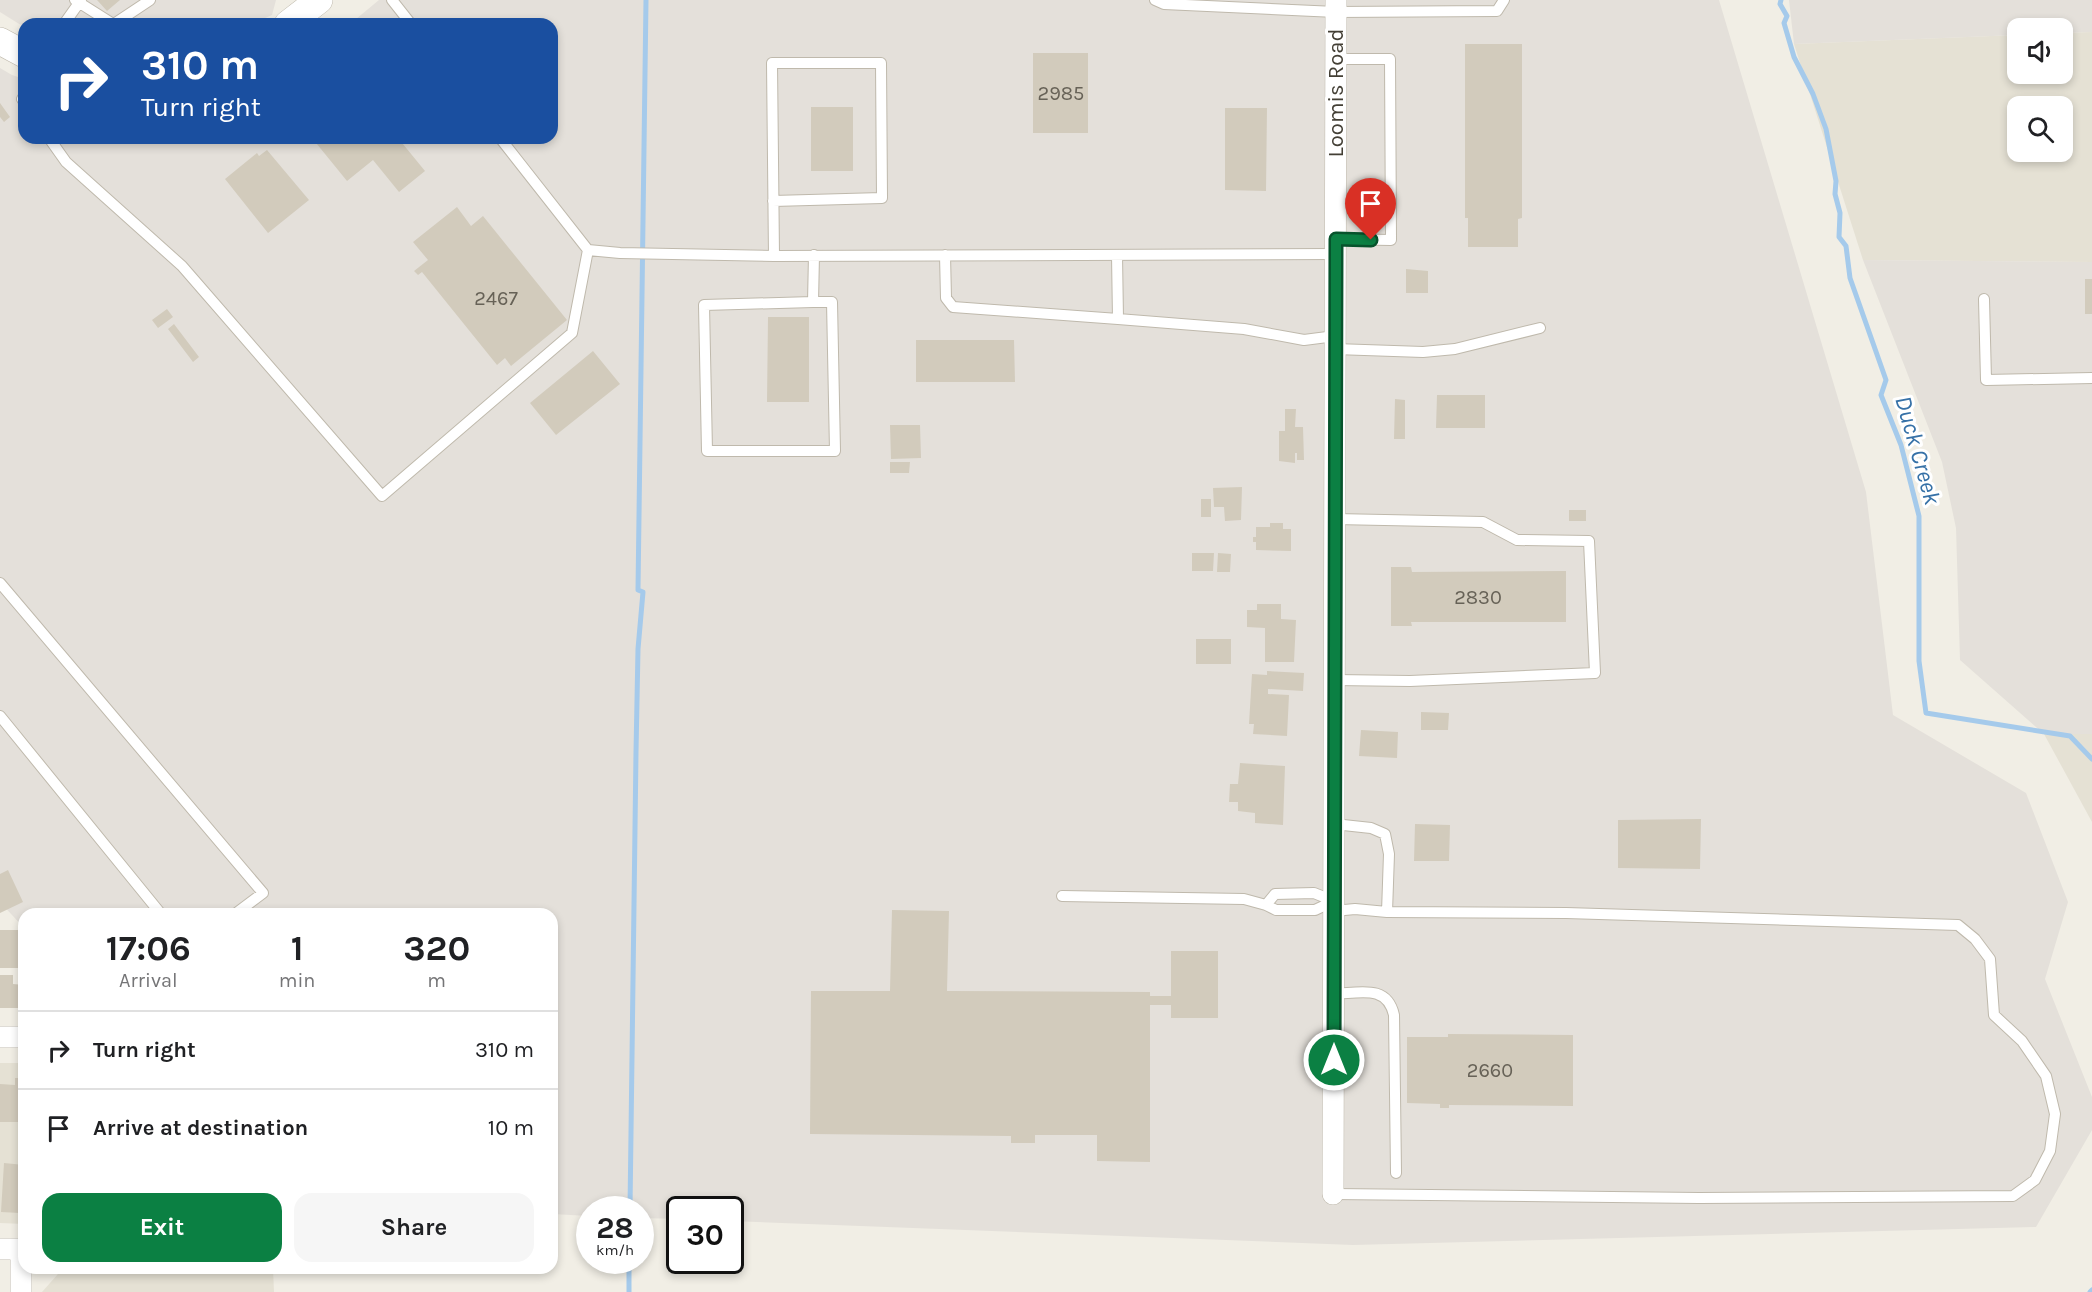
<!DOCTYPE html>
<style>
:root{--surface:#fff;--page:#f6f6f6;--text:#202124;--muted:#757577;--line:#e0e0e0;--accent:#0b8043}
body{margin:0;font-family:Karla,sans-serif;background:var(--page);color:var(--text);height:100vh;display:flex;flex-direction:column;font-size:22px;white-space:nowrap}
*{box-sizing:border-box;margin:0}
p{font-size:20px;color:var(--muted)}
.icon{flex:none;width:33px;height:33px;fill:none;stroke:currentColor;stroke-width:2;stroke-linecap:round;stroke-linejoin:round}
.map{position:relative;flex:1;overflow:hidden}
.side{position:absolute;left:18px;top:908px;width:540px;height:366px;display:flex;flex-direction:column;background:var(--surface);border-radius:18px;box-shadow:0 3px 9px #0003}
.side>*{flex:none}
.hud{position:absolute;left:18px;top:18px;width:540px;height:126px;border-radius:18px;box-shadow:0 3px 9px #0003;background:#1a4fa0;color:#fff;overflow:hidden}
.tools{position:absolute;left:2007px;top:18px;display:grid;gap:12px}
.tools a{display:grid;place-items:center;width:66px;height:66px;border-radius:12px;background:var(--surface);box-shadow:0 3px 9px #0003;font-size:30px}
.speed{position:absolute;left:576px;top:1196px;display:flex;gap:12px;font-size:30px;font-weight:700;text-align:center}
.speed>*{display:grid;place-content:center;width:78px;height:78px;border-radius:50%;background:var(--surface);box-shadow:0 3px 9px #0003;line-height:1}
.speed small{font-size:15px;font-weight:400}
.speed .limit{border:3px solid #111;border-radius:9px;background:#fff;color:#111}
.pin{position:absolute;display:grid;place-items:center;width:51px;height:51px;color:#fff;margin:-62px -26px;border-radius:50% 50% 50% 0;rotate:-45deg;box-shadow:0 0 6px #0007}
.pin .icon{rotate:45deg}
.me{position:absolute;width:66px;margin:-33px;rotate:0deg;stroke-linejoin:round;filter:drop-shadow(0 0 4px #0008)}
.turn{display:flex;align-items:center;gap:21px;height:126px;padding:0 24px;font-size:27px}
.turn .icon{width:78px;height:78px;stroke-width:2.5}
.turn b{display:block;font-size:42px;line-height:51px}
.eta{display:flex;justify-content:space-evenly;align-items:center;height:102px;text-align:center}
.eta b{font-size:36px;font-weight:700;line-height:42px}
.cta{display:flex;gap:12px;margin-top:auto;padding:12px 24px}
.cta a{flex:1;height:69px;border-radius:18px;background:var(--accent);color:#fff;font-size:24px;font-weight:700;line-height:69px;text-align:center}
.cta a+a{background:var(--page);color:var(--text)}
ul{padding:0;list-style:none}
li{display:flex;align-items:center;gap:18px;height:78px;padding:0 24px;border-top:2px solid var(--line)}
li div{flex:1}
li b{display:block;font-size:22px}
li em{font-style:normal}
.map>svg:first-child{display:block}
.residential{fill:#e5e1d4;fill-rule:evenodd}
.industrial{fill:#e4e0da}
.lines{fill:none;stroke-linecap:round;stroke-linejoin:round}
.stream{stroke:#a5caeb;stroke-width:5}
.building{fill:#d2cbbc}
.service-casing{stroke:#bfb9ac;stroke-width:12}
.minor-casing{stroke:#bfb9ac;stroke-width:22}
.tertiary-casing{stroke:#bfb9ac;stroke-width:28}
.service{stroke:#fff;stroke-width:10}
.minor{stroke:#fff;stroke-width:21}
.tertiary{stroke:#fff;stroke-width:27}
.route-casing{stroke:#07532c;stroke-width:15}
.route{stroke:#0b8043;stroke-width:10}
.labels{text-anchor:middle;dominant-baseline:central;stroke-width:6;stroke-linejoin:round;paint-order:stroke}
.number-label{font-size:20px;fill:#676257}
.street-label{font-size:22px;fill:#433f35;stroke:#fff}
.water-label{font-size:24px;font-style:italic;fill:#3671a7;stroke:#fff}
</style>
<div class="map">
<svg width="2092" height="1292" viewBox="0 0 2092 1292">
<rect width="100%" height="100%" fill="#f1eee5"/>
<path class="residential" d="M2092 32V262L1863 260 1794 44 2017 35 2018 74H2062L2063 33ZM2018 106H2062V152H2018Z
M2044 734H2092V822Z
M0 1063H24V1224L0 1223Z
M133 1268H273L274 1292H42L58 1274 132 1273Z"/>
<path class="industrial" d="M0 0H276L272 15 251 24H24V27L0 12Z
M379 0H1719L1866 492 1893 715 2026 793 2068 902 2045 979 2092 1097V1130L2036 1227 1353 1245 731 1221 730 1209H680L679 1219 641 1218 640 1209H590L589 1216 552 1214V914H24V928L0 902V68L12 75 24 79V138H552V24H350Z
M1789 0H2092V32L2063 33 2062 28H2018L2017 35 1794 44Z
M1863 260 2092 262V734H2044L1960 660 1956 528 1942 462Z"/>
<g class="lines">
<path class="stream" d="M1781 0 1780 4 1787 16 1784 23 1794 57 1813 94 1826 129 1836 181 1835 194 1840 213 1839 237 1846 246 1850 278 1886 380 1881 395 1901 445 1919 516V661L1926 713 2070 736 2092 759
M630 1209 636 752 638 649 643 592 638 590 646 0
M629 1292V1260
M2090 1292 2092 1290"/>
</g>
<path class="building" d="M97 0H120L107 11Z
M1465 44H1522V218L1518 219V247H1468V218H1465Z
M1033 53H1088V133H1033Z
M0 103 10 117 4 122 0 117Z
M811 107H853V171H811Z
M1225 108H1267L1266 191 1225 190Z
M312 138H398L425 171 399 192 373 160 347 181Z
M267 150 309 200 268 233 225 179 257 153 259 156Z
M457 207 471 226 483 216 567 320 511 366 505 358 497 365 422 272 418 275 414 271 428 260 413 242Z
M1406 269 1428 271V293H1406Z
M2085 279H2092V314H2085Z
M167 309 173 317 158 328 152 320Z
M768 317H809V402H767Z
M174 324 199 357 193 362 168 329Z
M916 340H1014L1015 382H916Z
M593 351 620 384 556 435 530 403Z
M1437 395H1485V428H1436Z
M1395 399 1405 400V439H1394Z
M1285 409H1296L1295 427H1303L1304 460H1297V453H1295V463L1279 461V431H1285Z
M890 425H920L921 458 891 459Z
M890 462H910L909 473H890Z
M1242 487 1241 520 1225 521 1224 507H1214L1213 488Z
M1201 499H1211V517H1201Z
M1569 510H1586V521H1569Z
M1270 523H1283V529H1291V551L1256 550V542H1253V537H1256V527H1270Z
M1192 553H1214L1213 571H1192Z
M1218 553 1231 554 1230 572H1217Z
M1391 567H1411L1412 572 1566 571V622H1411L1412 626H1391Z
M1257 604H1281V619L1296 620 1294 662H1265V628L1247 627V610H1257Z
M1196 639H1231V664H1196Z
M1267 671 1304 673 1303 691 1268 689V694L1289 695 1287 736 1253 734 1254 724H1249L1252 674 1267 675Z
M1421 712 1449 713 1448 730H1421Z
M1361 730 1398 732 1397 758 1359 756Z
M1240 763 1285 766 1283 825 1255 823V813L1238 811V802H1229L1230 784H1238Z
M1701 819 1700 869 1618 868V820Z
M1415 824 1450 825 1449 861H1414Z
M8 870 23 902 0 913V874Z
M892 910 949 911 947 991 1150 992V996H1171V951H1218V1018H1171V1005H1150V1162L1097 1161V1135H1035V1143H1011V1136L810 1134 811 991H890Z
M0 930H24V968H0Z
M0 975H13V984L24 985V1008H0Z
M1448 1034 1573 1035V1106L1449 1105V1108H1440V1104L1407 1103V1037H1448Z
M15 1078H24V1100H21V1122H0V1084L15 1085Z
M4 1163 24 1165V1198H21L20 1213 1 1212Z"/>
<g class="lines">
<g class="service-casing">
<path id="service" d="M75 0 113 24
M392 0 411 24
M1155 0 1164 4 1336 12 1497 11 1504 0
M64 24 81 0
M114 24 150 0
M24 96 22 99 24 102
M49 138 66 162 182 266 382 496 572 333 588 250 500 138
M773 201 882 198 881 63H772L774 256 1336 254
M1336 239 1391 240 1390 59H1336
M588 250 620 253 774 256
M945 255 946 298 953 307 1118 319
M1117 255 1118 319 1244 329 1304 340 1335 336
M1984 299 1986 380 2092 378
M813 302H832L835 451H707L704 305 813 302 814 255
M1335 349 1423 352 1455 349 1540 328
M0 583 263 893 235 914
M1335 680 1410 681 1595 673 1589 541 1517 540 1483 522 1335 519
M0 716 161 914
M1334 824 1371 828 1385 834 1389 854 1387 912
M1314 893 1334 901 1315 910H1276L1266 905 1275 894Z
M1062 896 1244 899 1266 905
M1334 994C1360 993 1387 984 1394 1015L1396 1173
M1333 1194 1699 1198 2013 1196 2035 1180 2050 1151 2055 1114 2046 1076 2022 1041 1994 1015 1990 959 1975 939 1958 925 1566 913 1387 912 1355 909 1334 911"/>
</g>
<g class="minor-casing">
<path id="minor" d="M0 1037H24
M1333 1194 1336 0
M0 1249H24
M21 1292V1249"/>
</g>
<g class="tertiary-casing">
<path id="tertiary" d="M288 24 319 0
M0 41 24 54"/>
</g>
<use href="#service" class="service"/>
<use href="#minor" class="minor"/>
<use href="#tertiary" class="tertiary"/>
</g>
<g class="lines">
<g class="route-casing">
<path id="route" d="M1334 1060 1336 239 1371 240"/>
</g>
<use href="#route" class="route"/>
</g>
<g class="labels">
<g class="number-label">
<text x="1061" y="93">2985</text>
<text x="496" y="298">2467</text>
<text x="1478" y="597">2830</text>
<text x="1490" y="1070">2660</text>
</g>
<g class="street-label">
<text transform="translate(1336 93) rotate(-90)">Loomis Road</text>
</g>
<g class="water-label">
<text transform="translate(1918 450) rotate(74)">Duck Creek</text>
</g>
</g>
</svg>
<div class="tools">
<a><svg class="icon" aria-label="sound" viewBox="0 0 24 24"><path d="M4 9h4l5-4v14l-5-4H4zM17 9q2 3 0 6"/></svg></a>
<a><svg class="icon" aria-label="search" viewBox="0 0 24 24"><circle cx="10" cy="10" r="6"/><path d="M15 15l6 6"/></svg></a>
</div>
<div class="speed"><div>28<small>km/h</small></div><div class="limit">30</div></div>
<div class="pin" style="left:1371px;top:240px;background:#d93025"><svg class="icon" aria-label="arrive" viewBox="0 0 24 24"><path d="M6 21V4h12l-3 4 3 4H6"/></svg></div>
<svg class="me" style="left:1334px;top:1060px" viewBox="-20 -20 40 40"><circle r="17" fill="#0b8043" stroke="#fff" stroke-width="3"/><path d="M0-11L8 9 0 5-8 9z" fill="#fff"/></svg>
<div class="hud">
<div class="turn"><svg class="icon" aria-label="right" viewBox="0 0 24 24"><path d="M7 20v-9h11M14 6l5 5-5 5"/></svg><div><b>310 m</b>Turn right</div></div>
</div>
<section class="side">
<div class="eta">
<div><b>17:06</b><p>Arrival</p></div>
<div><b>1</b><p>min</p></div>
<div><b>320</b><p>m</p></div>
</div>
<ul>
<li><svg class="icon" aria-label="right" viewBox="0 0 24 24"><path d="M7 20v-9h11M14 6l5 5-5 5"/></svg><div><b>Turn right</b></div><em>310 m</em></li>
<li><svg class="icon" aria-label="arrive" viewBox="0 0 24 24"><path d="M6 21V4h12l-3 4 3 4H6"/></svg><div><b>Arrive at destination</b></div><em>10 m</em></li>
</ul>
<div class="cta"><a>Exit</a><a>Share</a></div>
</section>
</div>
